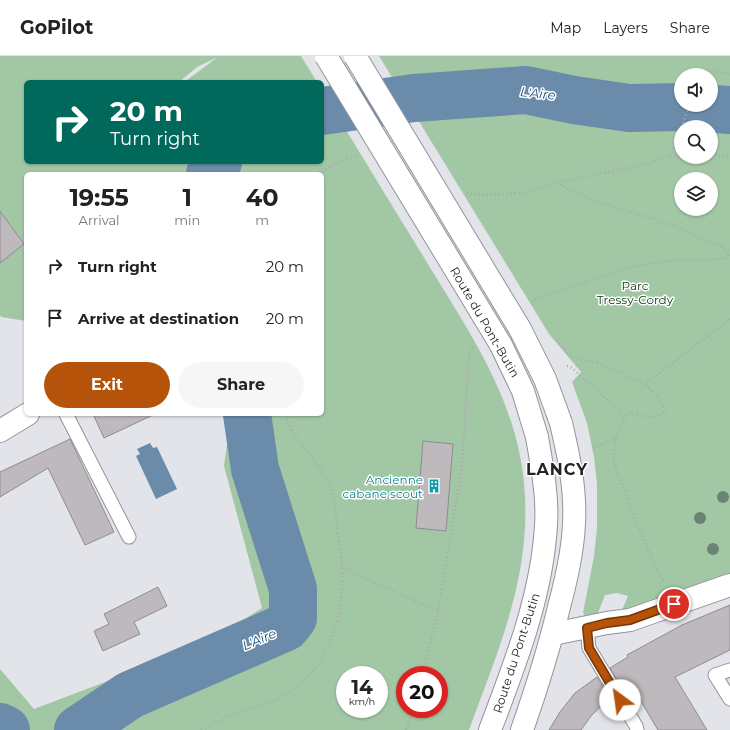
<!DOCTYPE html>
<style>
:root{--surface:#fff;--page:#f6f6f6;--text:#222;--muted:#767676;--line:#e0e0e0;--accent:#b45309}
body{margin:0;font-family:Montserrat,sans-serif;background:var(--page);color:var(--text);height:100vh;display:flex;flex-direction:column;font-size:15px;white-space:nowrap}
*{box-sizing:border-box;margin:0}
p{font-size:13px;color:var(--muted)}
.icon{flex:none;width:22px;height:22px;fill:none;stroke:currentColor;stroke-width:2;stroke-linecap:round;stroke-linejoin:round}
.map{position:relative;flex:1;overflow:hidden}
.sheet{position:absolute;left:24px;top:116px;width:300px;height:244px;display:flex;flex-direction:column;background:var(--surface);border-radius:6px;box-shadow:0 1px 3px #0004}
.sheet>*{flex:none}
.guide{position:absolute;left:24px;top:24px;width:300px;height:84px;border-radius:6px;box-shadow:0 1px 3px #0004;background:#00695c;color:#fff;overflow:hidden}
.buttons{position:absolute;left:674px;top:12px;display:grid;gap:8px}
.buttons a{display:grid;place-items:center;width:44px;height:44px;border-radius:50%;background:var(--surface);box-shadow:0 1px 3px #0004;font-size:20px}
.speed{position:absolute;left:336px;top:610px;display:flex;gap:8px;font-size:20px;font-weight:700;text-align:center}
.speed>*{display:grid;place-content:center;width:52px;height:52px;border-radius:50%;background:var(--surface);box-shadow:0 1px 3px #0004;line-height:1}
.speed small{font-size:10px;font-weight:400}
.speed .limit{border:6px solid #d22;background:#fff;color:#111}
.pin{position:absolute;display:grid;place-items:center;width:34px;height:34px;color:#fff;margin:-17px;border:2px solid #fff;border-radius:50%;box-shadow:0 1px 4px #0007}
.me{position:absolute;width:44px;margin:-22px;rotate:329deg;stroke-linejoin:round;filter:drop-shadow(0 0 3px #0008)}
.turn{display:flex;align-items:center;gap:14px;height:84px;padding:0 20px;font-size:18px}
.turn .icon{width:52px;height:52px;stroke-width:2.5}
.turn b{display:block;font-size:28px;line-height:34px}
.eta{display:flex;justify-content:space-evenly;align-items:center;height:68px;text-align:center}
.eta b{font-size:24px;font-weight:700;line-height:28px}
.primary-button{display:flex;gap:8px;margin-top:auto;padding:8px 20px}
.primary-button a{flex:1;height:46px;border-radius:24px;background:var(--accent);color:#fff;font-size:16px;font-weight:700;line-height:46px;text-align:center}
.primary-button a+a{background:var(--page);color:var(--text)}
ul{padding:0;list-style:none}
li{display:flex;align-items:center;gap:12px;height:52px;padding:0 20px}
li div{flex:1}
li b{display:block;font-size:15px}
li em{font-style:normal}
header{display:flex;align-items:center;gap:24px;box-sizing:border-box;height:56px;padding:0 20px;background:var(--surface);border-bottom:1px solid var(--line)}
header strong{font-size:19px}
nav{display:flex;gap:22px;margin-inline-start:auto;font-size:14px}
.map>svg:first-child{display:block}
.green{fill:#a2c7a5;fill-rule:evenodd}
.water{fill:#6a8caa}
.lines{fill:none;stroke-linecap:round;stroke-linejoin:round}
.river{stroke:#6a8caa;stroke-width:48}
.building{fill:#beb9bd;stroke:#908b8f}
.service-casing{stroke:#92949a;stroke-width:15}
.minor-casing{stroke:#92949a;stroke-width:24}
.primary-casing{stroke:#92949a;stroke-width:24}
.path{stroke:#a7a9ad;stroke-width:2.5;stroke-dasharray:1 3;stroke-linecap:butt}
.service{stroke:#fff;stroke-width:13}
.minor{stroke:#fff;stroke-width:22}
.primary{stroke:#fff;stroke-width:22}
.primary-bridge-casing{stroke:#92949a;stroke-width:24;stroke-linecap:butt}
.primary-bridge{stroke:#fff;stroke-width:22}
.tree{fill:#6b8374}
.route-casing{stroke:#753606;stroke-width:10}
.route{stroke:#b45309;stroke-width:7}
.labels{text-anchor:middle;dominant-baseline:central;stroke-width:3;stroke-linejoin:round;paint-order:stroke}
.park-label{font-size:12px;fill:#0a3313;stroke:#fff}
.street-label{font-size:12px;fill:#232426;stroke:#fff}
.culture-label{font-size:12px;fill:#0d838f;stroke:#fff;text-anchor:end}
.water-label{font-size:13px;font-style:italic;fill:#184e79;stroke:#fff}
.district-label{font-size:16px;font-weight:bold;letter-spacing:1px;fill:#232426;stroke:#fff}
</style>
<header>
<strong>GoPilot</strong>
<nav><a>Map</a><a>Layers</a><a>Share</a></nav>
</header>
<div class="map">
<svg width="730" height="674" viewBox="0 0 730 674">
<rect width="100%" height="100%" fill="#e2e4ea"/>
<path class="green" d="M0 0H301L317 26H184L218 1 197 11 179 26H26V106H322V35C356 90 389 145 423 200 480 294 535 368 524 485 518 551 491 613 469 674H0V613L34 653 142 612 218 580 262 552 224 410 231 358H322V118H26V265L1 261 0 259ZM345 619H379V653H345ZM405 619H439V653H405Z
M379 0H730V525L652 550 622 554 628 540 617 537 605 539 596 562 589 564 583 557 594 500 597 472V427L594 401 587 367 572 326 581 316 549 278ZM681 19H711V49H681ZM681 71H711V101H681ZM681 123H711V153H681Z"/>
<path class="water" d="M150 387 153 392 157 391 177 433 156 443 136 400 140 398 137 393Z"/>
<g class="lines">
<path class="river" d="M322 55 414 42 526 34 574 44 629 52 684 51 730 54
M210 118 218 106
M0 671 6 674
M78 674 130 639 286 571 293 562V533L255 413 247 358"/>
</g>
<path class="building" d="M0 155 24 188 0 207Z
M93 358H155L104 382Z
M70 383 114 476 85 489 48 412 0 441V416Z
M423 385 453 388 446 475 416 472Z
M158 531 167 550 134 566 140 578 103 595 94 575 109 568 104 558Z
M730 549V594L675 621 707 674H658L632 630 624 635 610 612 628 601 627 599 682 569Z
M597 621 611 644 599 652 591 660 581 674H549L560 656 575 637Z"/>
<g class="lines">
<g class="service-casing">
<path id="service" d="M66 358 129 481
M587 572 589 592 636 670 637 674
M730 614 715 619 730 643"/>
</g>
<g class="minor-casing">
<path id="minor" d="M0 375 28 358
M553 578 607 567 630 564 730 529"/>
</g>
<g class="primary-casing">
<path id="primary" d="M490 674C515 608 542 540 546 469 548 440 542 410 537 381
M522 674C536 634 549 593 559 551 568 517 576 481 574 446 573 419 567 393 561 367"/>
</g>
<path class="path" d="M700 19 702 14 730 18
M682 71 689 49
M711 99 730 101
M670 100 681 73
M319 118C331 108 343 103 358 100
M557 126C589 147 627 153 662 166 685 174 708 185 730 195
M467 137 481 139 507 138 528 136 557 126 644 109 670 100H681
M532 246 540 241 581 227 641 209 676 204 723 203 726 202 730 197
M557 284 571 301 601 308 645 328
M567 310 572 312 625 360 616 382 613 403 629 448 651 501 664 526
M625 360 630 357C646 360 653 365 666 355L657 340 645 328 730 263
M593 392 616 382
M342 512 438 555
M422 619 438 555 462 410 469 300 473 291
M201 674C212 669 223 663 234 658 250 651 269 649 285 639 329 612 344 562 342 513 342 502 340 491 338 480 336 465 336 449 332 435 322 405 293 387 285 358
M406 674 413 653"/>
<use href="#service" class="service"/>
<use href="#minor" class="minor"/>
<use href="#primary" class="primary"/>
<g class="primary-bridge-casing">
<path id="primary-bridge" d="M326 0 501 289 523 335 537 381
M355 0 520 273 545 323 561 367"/>
</g>
<use href="#primary-bridge" class="primary-bridge"/>
</g>
<g class="tree">
<circle cx="723" cy="441" r="6"/>
<circle cx="700" cy="462" r="6"/>
<circle cx="713" cy="493" r="6"/>
</g>
<g class="lines">
<g class="route-casing">
<path id="route" d="M620 644 589 592 587 572 607 567 630 564 674 548"/>
</g>
<use href="#route" class="route"/>
</g>
<defs>
<g id="building-bare" transform="scale(1.08)"><path d="M-4-6H4V6H1V3H-1V6H-4ZM-2.5-4.3h1.7v1.8h-1.7ZM.8-4.3h1.7v1.8H.8ZM-2.5-1h1.7V.8h-1.7ZM.8-1h1.7V.8H.8Z" fill="#0f9aa8" stroke="#fff" stroke-width="2.5" paint-order="stroke"/></g>
</defs>
<g fill-rule="evenodd">
<use href="#building-bare" x="434" y="430"/>
</g>
<g class="labels">
<g class="park-label">
<text x="635" y="229">Parc<tspan x="635" dy="14">Tressy-Cordy</tspan></text>
</g>
<g class="street-label">
<text transform="translate(485 266) rotate(60)">Route du Pont-Butin</text>
<text transform="translate(516 597) rotate(-72)">Route du Pont-Butin</text>
</g>
<g class="culture-label">
<text x="423" y="423">Ancienne<tspan x="423" dy="14">cabane scout</tspan></text>
</g>
<g class="water-label">
<text transform="translate(538 37) rotate(6)">L'Aire</text>
<text transform="translate(259 583) rotate(-23)">L'Aire</text>
</g>
<g class="district-label">
<text x="557" y="413">LANCY</text>
</g>
</g>
</svg>
<div class="buttons">
<a><svg class="icon" aria-label="sound" viewBox="0 0 24 24"><path d="M4 9h4l5-4v14l-5-4H4zM17 9q2 3 0 6"/></svg></a>
<a><svg class="icon" aria-label="search" viewBox="0 0 24 24"><circle cx="10" cy="10" r="6"/><path d="M15 15l6 6"/></svg></a>
<a><svg class="icon" aria-label="layers" viewBox="0 0 24 24"><path d="M12 4l9 5-9 5-9-5zM3 14l9 5 9-5"/></svg></a>
</div>
<div class="speed"><div>14<small>km/h</small></div><div class="limit">20</div></div>
<div class="pin" style="left:674px;top:548px;background:#d93025"><svg class="icon" aria-label="arrive" viewBox="0 0 24 24"><path d="M6 21V4h12l-3 4 3 4H6"/></svg></div>
<svg class="me" style="left:620px;top:644px" viewBox="-20 -20 40 40"><circle r="19" fill="#fff"/><path d="M0-13L10 11 0 6-10 11z" fill="#b45309"/></svg>
<div class="guide">
<div class="turn"><svg class="icon" aria-label="right" viewBox="0 0 24 24"><path d="M7 20v-9h11M14 6l5 5-5 5"/></svg><div><b>20 m</b>Turn right</div></div>
</div>
<section class="sheet">
<div class="eta">
<div><b>19:55</b><p>Arrival</p></div>
<div><b>1</b><p>min</p></div>
<div><b>40</b><p>m</p></div>
</div>
<ul>
<li><svg class="icon" aria-label="right" viewBox="0 0 24 24"><path d="M7 20v-9h11M14 6l5 5-5 5"/></svg><div><b>Turn right</b></div><em>20 m</em></li>
<li><svg class="icon" aria-label="arrive" viewBox="0 0 24 24"><path d="M6 21V4h12l-3 4 3 4H6"/></svg><div><b>Arrive at destination</b></div><em>20 m</em></li>
</ul>
<div class="primary-button"><a>Exit</a><a>Share</a></div>
</section>
</div>
